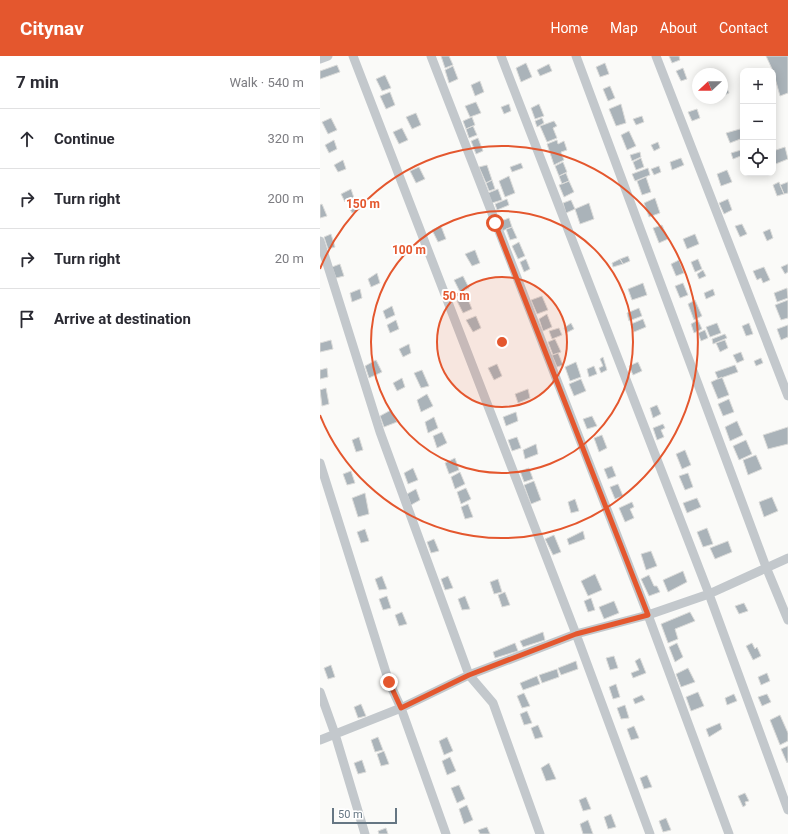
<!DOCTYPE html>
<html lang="en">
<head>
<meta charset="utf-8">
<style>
	body { margin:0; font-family:Roboto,sans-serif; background:#f2f2f3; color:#2b2b33 }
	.controls { position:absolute; right:12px; top:12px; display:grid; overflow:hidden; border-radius:8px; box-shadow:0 2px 10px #0003 }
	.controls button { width:36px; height:36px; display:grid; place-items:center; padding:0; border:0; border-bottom:1px solid #e1e1e2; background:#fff; color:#2b2b33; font:20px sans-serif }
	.compass { position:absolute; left:372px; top:12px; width:36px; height:36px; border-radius:50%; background:#fff; box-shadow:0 2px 10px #0003; rotate:248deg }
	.scale { position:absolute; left:12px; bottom:10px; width:65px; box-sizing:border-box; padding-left:4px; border:2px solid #657683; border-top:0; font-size:11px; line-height:14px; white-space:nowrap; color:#657683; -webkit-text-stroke:3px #fff; paint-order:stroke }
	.stop { position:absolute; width:12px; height:12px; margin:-9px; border:3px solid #e4572e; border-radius:50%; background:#fff }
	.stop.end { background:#e4572e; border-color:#fff; box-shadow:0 1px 4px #0008 }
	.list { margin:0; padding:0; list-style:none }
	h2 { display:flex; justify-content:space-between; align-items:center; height:52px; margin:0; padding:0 16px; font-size:17px }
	h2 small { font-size:13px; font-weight:400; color:#7c7c81 }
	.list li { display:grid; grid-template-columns:26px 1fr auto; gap:12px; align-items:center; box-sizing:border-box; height:60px; padding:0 16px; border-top:1px solid #e1e1e2 }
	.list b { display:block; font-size:15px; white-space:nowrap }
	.list em { font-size:13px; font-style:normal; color:#7c7c81 }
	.icon { flex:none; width:22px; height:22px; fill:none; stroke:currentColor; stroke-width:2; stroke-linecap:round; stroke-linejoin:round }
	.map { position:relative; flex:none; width:468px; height:778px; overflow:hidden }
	header { display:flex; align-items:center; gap:24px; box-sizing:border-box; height:56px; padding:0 20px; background:#e4572e; color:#fff }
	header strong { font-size:19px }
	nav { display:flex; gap:22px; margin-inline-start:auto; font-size:14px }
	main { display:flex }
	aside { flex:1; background:#fff }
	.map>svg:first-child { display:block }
</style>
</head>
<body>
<header>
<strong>Citynav</strong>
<nav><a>Home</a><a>Map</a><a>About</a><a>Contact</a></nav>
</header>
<main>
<aside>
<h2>7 min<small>Walk · 540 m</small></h2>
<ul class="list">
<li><svg class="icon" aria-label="ahead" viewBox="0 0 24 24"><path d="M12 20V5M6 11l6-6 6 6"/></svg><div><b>Continue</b></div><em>320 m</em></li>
<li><svg class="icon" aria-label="right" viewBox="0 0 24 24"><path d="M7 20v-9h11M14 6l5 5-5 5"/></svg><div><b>Turn right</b></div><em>200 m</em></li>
<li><svg class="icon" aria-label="right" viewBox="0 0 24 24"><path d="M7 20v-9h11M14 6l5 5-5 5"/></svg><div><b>Turn right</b></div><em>20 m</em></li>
<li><svg class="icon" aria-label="arrive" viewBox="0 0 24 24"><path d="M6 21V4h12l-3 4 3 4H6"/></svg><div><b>Arrive at destination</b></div></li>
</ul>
</aside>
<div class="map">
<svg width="468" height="778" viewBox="0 0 468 778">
	<rect width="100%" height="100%" fill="#fafaf8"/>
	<path fill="#aab3b9" stroke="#dcdcda" d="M121,0H129L133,9L125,12Z
		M349,0H359L360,4L352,7Z
		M446,0H468V37L460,40L453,15Z
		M206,7L212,21L201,26L196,12Z
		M285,7L289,18L280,21L276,11Z
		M229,8L232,15L220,20L217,14Z
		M17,9L20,16L0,23V15Z
		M133,10L138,23L129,27L125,14Z
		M363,12L367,23L361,25L356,15Z
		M65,19L71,32L62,35L56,23Z
		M160,25L164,36L155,40L151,29Z
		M405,28L409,37L402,40V29Z
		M290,30L295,42L288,45L283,33Z
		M70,36L75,49L66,53L60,40Z
		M156,46L161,57L150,61L145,50Z
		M189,48L191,55L184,58L181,51Z
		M219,48L224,60L215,63L211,52Z
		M301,48L306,67L296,70L289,53Z
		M377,53L380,62L372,65L368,56Z
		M96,57L101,69L92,73L86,61Z
		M322,60L324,66L316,69L313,63Z
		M152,61L155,69L146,73L143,65Z
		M11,62L17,74L8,78L2,66Z
		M222,62L224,67L217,71L215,65Z
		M234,65L237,70L233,72L237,82L227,86L220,70Z
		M153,70L157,79L149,82L146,73Z
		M82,72L88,84L79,88L73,76Z
		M420,73L423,82L410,87L406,77Z
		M309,75L316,90L307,94L301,79Z
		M158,82L163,95L156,98L151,85Z
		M14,84L17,93L9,97L5,89Z
		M237,84L238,88L244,85L247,94L241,96L244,104L234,109L227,88Z
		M338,86L340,92L334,95L331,89Z
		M465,91L468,103L453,109V95Z
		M421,94L423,99L413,103L411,97Z
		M320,96L321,101L312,105L310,99Z
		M321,102L324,111L316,114L313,106Z
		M361,102L364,109L352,114L350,106Z
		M23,104L26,113L18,116L14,109Z
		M243,106L247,116L239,120L235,110Z
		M201,107L203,112L192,116L190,111Z
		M167,109L172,124L166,127L159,111Z
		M339,110L341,116L334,119L331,113Z
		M99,111L105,123L96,127L90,115Z
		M328,112L330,119L315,125L312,118Z
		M407,114L412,126L401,130L397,118Z
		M246,117L249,125L242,128L239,120Z
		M189,120L195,137L185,141L179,125Z
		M326,121L331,136L322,139L317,125Z
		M172,124L175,133L169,135L166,127Z
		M249,125L254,136L244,141L239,129Z
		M459,126L464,138L457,140L453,129Z
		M468,126V137L464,138L460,129Z
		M31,133L34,142L25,146L21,138Z
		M178,133L182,144L172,147L168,137Z
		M335,142L340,157L329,161L324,147Z
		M187,143L189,149L177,154L175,148Z
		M408,143L412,154L404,158L399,147Z
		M38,144L40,153L32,157L28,149Z
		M251,144L255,153L246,157L243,147Z
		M269,147L274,163L260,168L255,153Z
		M2,148L7,160L0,162V149Z
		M189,162L192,171L182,175L179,166Z
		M422,168L427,178L420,181L415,170Z
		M342,169L348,183L339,187L333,172Z
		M121,170L126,183L118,186L112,174Z
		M192,171L197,182L190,184L186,173Z
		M450,173L453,182L447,185L443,176Z
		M11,178L15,191L8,193L4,181Z
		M375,178L379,188L367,193L363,183Z
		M199,186L205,200L198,203L192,190Z
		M155,194L160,207L152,210L145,198Z
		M308,200L310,205L303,208L300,203Z
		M206,203L210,213L204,216L200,206Z
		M300,203L303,208L293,211L292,207Z
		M378,203L382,213L375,216L371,206Z
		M359,204L364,217L356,220L351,208Z
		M20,208L24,220L16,222L12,211Z
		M468,208V216L465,218L461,211Z
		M444,211L450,224L443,227L441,222L437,224L433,215Z
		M383,214L386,220L379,223L377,218Z
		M57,217L60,227L51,231L48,223Z
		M143,220L149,232L140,236L134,224Z
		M323,227L327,239L312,244L308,233Z
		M363,227L368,239L360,242L355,230Z
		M467,232L468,242L457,246L454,237Z
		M40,233L42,242L32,246L30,237Z
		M393,233L395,239L386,243L384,237Z
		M222,240L228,254L217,258L211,244Z
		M147,241L152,253L143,257L137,245Z
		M375,244L382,260L374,264L368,248Z
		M468,244V262L461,264L455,249Z
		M72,250L75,259L66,263L63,255Z
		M319,252L322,260L309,265L307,257Z
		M227,258L232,271L223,275L219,263Z
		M156,260L161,272L153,276L146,264Z
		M323,263L326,271L314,276L311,268Z
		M76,264L79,273L70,277L67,269Z
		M378,264L382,273L374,277L371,268Z
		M251,267L254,273L246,277L244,272Z
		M397,267L401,277L390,281L386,271Z
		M429,267L433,278L426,280L422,270Z
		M468,269V281L461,284L457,273Z
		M239,272L242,279L232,283L229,275Z
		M385,274L388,282L381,285L378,277Z
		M405,278L407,282L393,288L392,283Z
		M235,283L241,296L233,299L228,286Z
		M11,284L13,293L0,296V287Z
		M405,284L408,292L400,296L396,287Z
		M89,288L91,297L83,301L79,293Z
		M421,296L424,304L417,307L413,299Z
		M238,297L243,309L237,311L232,299Z
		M283,301L287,314L281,317L279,312L283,310L280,303Z
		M441,302L443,307L436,310L434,305Z
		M56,304L62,316L49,322L45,310Z
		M256,306L261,321L250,325L245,311Z
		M318,306L322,315L313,319L309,310Z
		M177,308L182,320L174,324L168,312Z
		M415,309L418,316L398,323L395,316Z
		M274,310L277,318L269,321L267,313Z
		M7,312L8,321L0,323V314Z
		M102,314L109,330L101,332L94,317Z
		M402,321L409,339L398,343L391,326Z
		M82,322L85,331L77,335L73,327Z
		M261,323L266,335L254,340L249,328Z
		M6,332L9,348L2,350L0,334Z
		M208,333L210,342L198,347L195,338Z
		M107,338L113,350L101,356L97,344Z
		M409,343L414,356L403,360L398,348Z
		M337,349L341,358L333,362L330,352Z
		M71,354L77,366L64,371L60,360Z
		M196,356L198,365L186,370L183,361Z
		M272,360L277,370L267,373L263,363Z
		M114,361L118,372L108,377L105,366Z
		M417,365L423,379L410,385L405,371Z
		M343,368L345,372L341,374L344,381L337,384L333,372Z
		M468,371V388L448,393L443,379Z
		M122,376L127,387L117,392L113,380Z
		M282,379L287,392L279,396L274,382Z
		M39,381L43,394L36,396L32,384Z
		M197,381L201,392L192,395L188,384Z
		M426,384L432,398L419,404L413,390Z
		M216,388L218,398L205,403L203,394Z
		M365,394L371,409L362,413L356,398Z
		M436,399L442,413L428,419L423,404Z
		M135,402L139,414L129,418L125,407Z
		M292,410L296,420L288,423L284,413Z
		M93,412L98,424L88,428L84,417Z
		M209,412L213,423L204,426L200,415Z
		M31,415L35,427L27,429L23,418Z
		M140,416L145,428L135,433L131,421Z
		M368,417L373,431L365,434L359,420Z
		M214,425L221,444L211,448L204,429Z
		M298,428L303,440L295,443L290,431Z
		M146,432L151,443L141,448L137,436Z
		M96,433L100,444L91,449L87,438Z
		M45,437L49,458L38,461L32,442Z
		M452,441L458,455L444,461L439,446Z
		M377,442L381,451L367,457L363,447Z
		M255,443L259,455L251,457L248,446Z
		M312,446L314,451L310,453L314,462L305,466L299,452Z
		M148,448L153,461L145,463L141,451Z
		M387,472L393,488L383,491L377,476Z
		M45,473L49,485L41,487L37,476Z
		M263,475L265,483L249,489L247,483Z
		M234,479L241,496L233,499L225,483Z
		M114,483L119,495L111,497L107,486Z
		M408,485L412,496L395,503L390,492Z
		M331,495L337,510L326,514L321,498Z
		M363,515L367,526L348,536L343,524Z
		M275,518L282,534L268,540L261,525Z
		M329,519L334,530H337L340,536L329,540L321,523Z
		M62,520L67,533L59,534L55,523Z
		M128,520L133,532L125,534L121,523Z
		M178,523L182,536L174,538L170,526Z
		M185,536L190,549L182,551L178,539Z
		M67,540L71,552L63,554L59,543Z
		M145,540L150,553L142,554L138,543Z
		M271,542L275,554L268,556L264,545Z
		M294,545L299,557L284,563L279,551Z
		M424,547L428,555L419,558L415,550Z
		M82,556L87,568L79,570L75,559Z
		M370,556L375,565L355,573L358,583L348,587L341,568Z
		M223,576L225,584L203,591L200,585Z
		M195,587L198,595L175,602L173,596Z
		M357,587L363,601L355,606L349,591Z
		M432,587L435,593L437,591L441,600L433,604L426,590Z
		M294,600L298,612L290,614L286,602Z
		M320,602L326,617L313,622L311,617L319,614L315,605Z
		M256,605L258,613L241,619L238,612Z
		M11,609L15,621L8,623L4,612Z
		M368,612L375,626L361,631L356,618Z
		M237,613L239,621L222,627L219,619Z
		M447,617L450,625L441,629L438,621Z
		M217,620L220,628L203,634L200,627Z
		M296,628L300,641L293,643L289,631Z
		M378,636L384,650L371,655L366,641Z
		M204,637L210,650L202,652L197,640Z
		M414,638L417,645L407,649L405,642Z
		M447,638L451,646L442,650L438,641Z
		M322,639L325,644L315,648L313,643Z
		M41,648L46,660L38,662L34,651Z
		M305,649L309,662L301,663L297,652Z
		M207,655L212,667L204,669L200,658Z
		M460,659L468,677V685L460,689L450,664Z
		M400,667L402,673L389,681L386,673Z
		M218,669L223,681L215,683L211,672Z
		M314,670L319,682L311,684L307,673Z
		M58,681L63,694L55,696L51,684Z
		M127,681L133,695L124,699L119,685Z
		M468,690V706L467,707L461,693Z
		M64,695L69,708L61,710L57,698Z
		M130,701L136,715L127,719L122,705Z
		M42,704L46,716L38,718L34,707Z
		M229,707L236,723L226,725L221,712Z
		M327,719L332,731L324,733L320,722Z
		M139,729L145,743L137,747L131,732Z
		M425,737L429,745L425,746L426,749L423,751L418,740Z
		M266,741L271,753L263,755L259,744Z
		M147,749L153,764L144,768L139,753Z
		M291,758L296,771L288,773L284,761Z
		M346,762L351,774L343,776L339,765Z
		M268,764L273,778H263L260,768Z
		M167,771L170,778H160L158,774Z
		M66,772L68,778H59L58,775Z"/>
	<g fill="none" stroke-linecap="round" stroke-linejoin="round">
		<path stroke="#c3c8cc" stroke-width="9" d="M33,0L256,578L330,778
			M111,0L328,559L409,778
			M181,0L389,538L468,754
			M256,0L446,511L468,564
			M336,0L468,340
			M0,3L8,0
			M0,185L60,376L149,619L173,647L220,778
			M0,407L69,626L81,652L126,778
			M0,636L15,678L45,778
			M0,684L81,652L149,619L256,578L328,559L389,538L468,502"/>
	</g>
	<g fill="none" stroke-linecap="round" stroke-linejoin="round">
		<path stroke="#e4572e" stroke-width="5" d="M69,626L81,652L149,619L256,578L328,559L175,167"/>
	</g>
	<circle cx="182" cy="286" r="65" fill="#e4572e" fill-opacity=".12"/>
	<g fill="none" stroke="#e4572e" stroke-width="2">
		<circle cx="182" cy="286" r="65"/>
		<circle cx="182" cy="286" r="131"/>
		<path d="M0 213A196 196 0 1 1 0 359"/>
	</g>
	<circle cx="182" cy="286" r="6" fill="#e4572e" stroke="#fff" stroke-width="2"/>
	<g font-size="12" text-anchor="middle" font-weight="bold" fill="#e4572e" stroke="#fff" stroke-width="4" stroke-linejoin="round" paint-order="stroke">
		<text x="43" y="152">150 m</text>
		<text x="89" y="198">100 m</text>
		<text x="136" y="244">50 m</text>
	</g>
</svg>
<div class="controls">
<button>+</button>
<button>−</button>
<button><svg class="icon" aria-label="locate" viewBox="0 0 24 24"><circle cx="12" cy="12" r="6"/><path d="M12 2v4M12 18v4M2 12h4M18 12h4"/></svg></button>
</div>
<svg class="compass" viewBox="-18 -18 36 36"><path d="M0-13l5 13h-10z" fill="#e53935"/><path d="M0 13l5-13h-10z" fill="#7c7c81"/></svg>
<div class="scale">50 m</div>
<div class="stop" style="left:175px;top:167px"></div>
<div class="stop end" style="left:69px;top:626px"></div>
</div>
</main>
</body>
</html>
